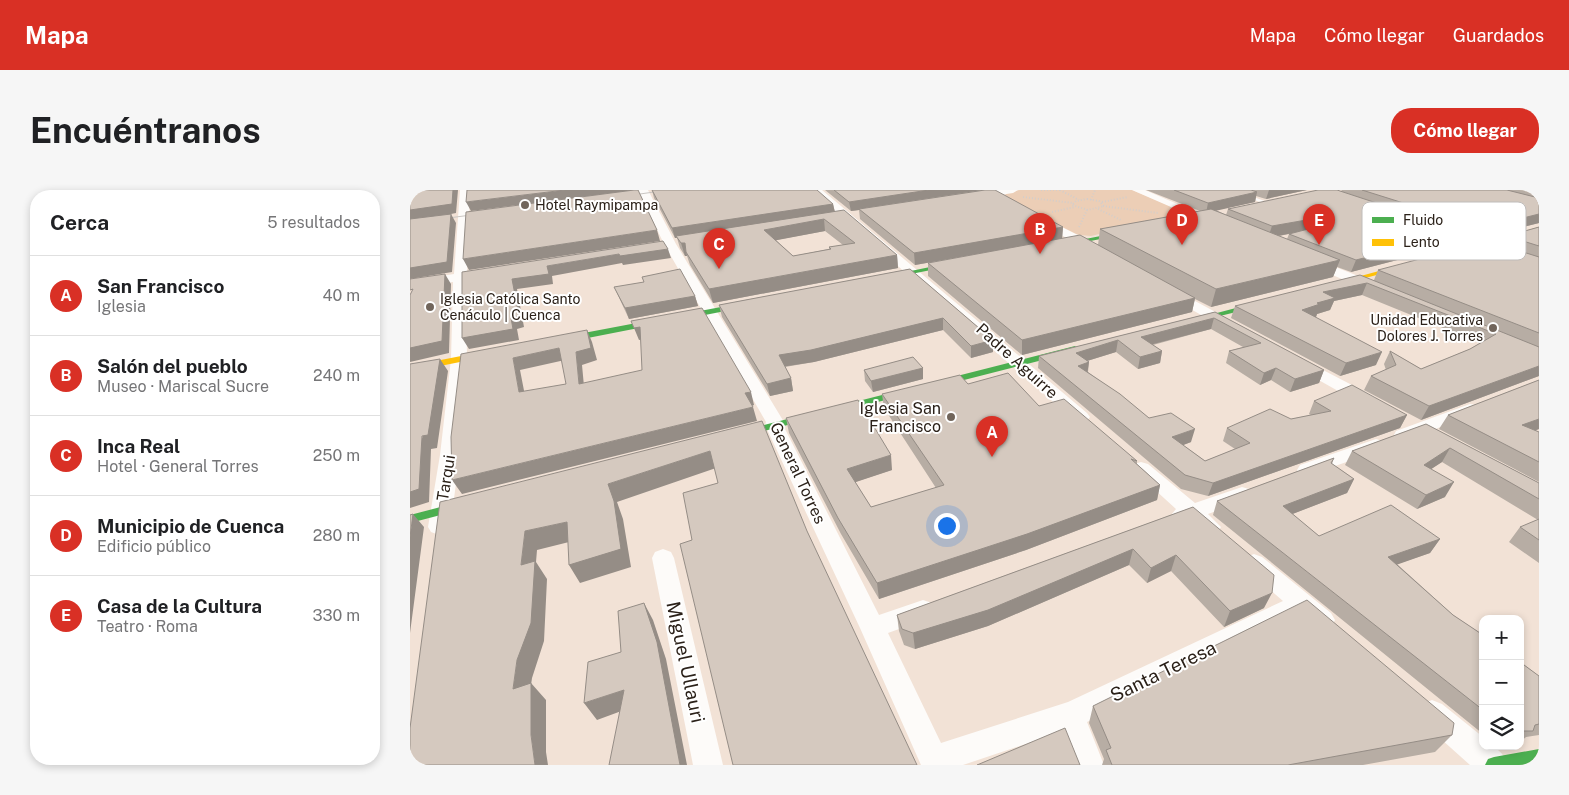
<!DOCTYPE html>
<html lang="es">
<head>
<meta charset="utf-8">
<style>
	body { margin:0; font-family:"Public Sans",sans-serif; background:#f6f6f6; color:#202124 }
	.controls { position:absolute; right:15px; bottom:15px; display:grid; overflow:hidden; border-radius:10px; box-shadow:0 2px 8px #0003 }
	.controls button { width:45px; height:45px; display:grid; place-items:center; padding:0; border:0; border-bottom:1px solid #e0e0e0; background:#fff; color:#202124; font:25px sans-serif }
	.you { position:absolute; left:536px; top:335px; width:18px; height:18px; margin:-12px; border:4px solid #fff; border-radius:50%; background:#1a73e8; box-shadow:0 0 0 8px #1a73e833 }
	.badge { display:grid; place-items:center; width:32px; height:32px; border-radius:50%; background:#d93025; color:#fff; font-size:16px; font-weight:700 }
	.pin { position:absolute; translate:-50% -41px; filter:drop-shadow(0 1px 2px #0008) }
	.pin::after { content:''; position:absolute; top:26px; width:18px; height:15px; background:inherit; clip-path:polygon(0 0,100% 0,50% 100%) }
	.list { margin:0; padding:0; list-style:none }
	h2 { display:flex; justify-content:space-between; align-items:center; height:65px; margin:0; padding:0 20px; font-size:21px }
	h2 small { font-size:16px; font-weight:400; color:#757577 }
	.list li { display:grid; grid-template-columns:32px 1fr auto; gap:15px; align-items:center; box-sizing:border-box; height:80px; padding:0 20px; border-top:1px solid #e0e0e0 }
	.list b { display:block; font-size:19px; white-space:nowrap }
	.list p { margin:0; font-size:16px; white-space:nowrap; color:#757577 }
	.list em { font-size:16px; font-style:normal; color:#757577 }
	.icon { flex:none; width:28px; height:28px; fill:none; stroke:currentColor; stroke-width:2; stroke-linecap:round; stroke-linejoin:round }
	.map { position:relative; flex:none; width:1129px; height:575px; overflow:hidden; border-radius:20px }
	header { display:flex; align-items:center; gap:30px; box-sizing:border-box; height:70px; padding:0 25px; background:#d93025; color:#fff }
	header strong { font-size:24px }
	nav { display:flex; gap:28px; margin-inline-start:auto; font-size:18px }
	.intro { display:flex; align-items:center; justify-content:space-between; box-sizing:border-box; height:120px; padding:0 30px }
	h1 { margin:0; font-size:35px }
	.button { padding:12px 22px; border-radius:20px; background:#d93025; color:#fff; font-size:18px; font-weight:700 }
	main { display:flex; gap:30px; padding:0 30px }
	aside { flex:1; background:#fff; border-radius:20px; box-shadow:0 2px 8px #0003 }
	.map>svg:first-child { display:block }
</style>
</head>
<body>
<header>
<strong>Mapa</strong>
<nav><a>Mapa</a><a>Cómo llegar</a><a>Guardados</a></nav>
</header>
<div class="intro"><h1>Encuéntranos</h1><a class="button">Cómo llegar</a></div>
<main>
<aside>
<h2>Cerca<small>5 resultados</small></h2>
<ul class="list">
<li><span class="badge">A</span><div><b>San Francisco</b><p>Iglesia</p></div><em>40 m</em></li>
<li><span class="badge">B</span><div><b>Salón del pueblo</b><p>Museo · Mariscal Sucre</p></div><em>240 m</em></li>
<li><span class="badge">C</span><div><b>Inca Real</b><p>Hotel · General Torres</p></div><em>250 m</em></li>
<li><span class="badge">D</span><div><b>Municipio de Cuenca</b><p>Edificio público</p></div><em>280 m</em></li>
<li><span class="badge">E</span><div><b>Casa de la Cultura</b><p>Teatro · Roma</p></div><em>330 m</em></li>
</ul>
</aside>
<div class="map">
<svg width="1129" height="575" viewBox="0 0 1129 575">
	<rect width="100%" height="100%" fill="#f2e2d6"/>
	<path fill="#ecceb6" d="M610,0H722L777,23L681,46L660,44L593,7L598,2Z"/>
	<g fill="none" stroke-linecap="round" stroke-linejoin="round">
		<path stroke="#d3cecb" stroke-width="2" stroke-dasharray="1 2" stroke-linecap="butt" d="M631,0H651
			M650,0L669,10
			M613,7L663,13
			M677,9L689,11L694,16L678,20L662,15L666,11Z
			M681,10L685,0
			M692,12L718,7
			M693,16L748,23
			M688,19L711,30
			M642,22L665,17
			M669,37L677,20"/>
		<path fill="#fdfbf9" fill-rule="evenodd" d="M818,0H825L863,14L858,15Z"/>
		<path fill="#fdfbf9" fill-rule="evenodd" d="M50,0H60L57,82L79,78L85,82L83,85L56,90L57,169L50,265L40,337L37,342L29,345L21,342L18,337L30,265L41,169L43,92L0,99V91L44,84Z
			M228,0H238L266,54L374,232L373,235L469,425L513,410L522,413L525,420L522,427L478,443L531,553L658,512L873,411L836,379L832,373L836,367L844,364L852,367L921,423L925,430L921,437C905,443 901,435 890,426L677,532L694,575H664L651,542L553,575H511L450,438L355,235L356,232L254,54Z
			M401,0H412L677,223L680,227L677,231L671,232L665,231Z
			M583,0H608L603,3L563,9L558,6L563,3Z
			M722,0H735L809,32L808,34H800Z
			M630,26L690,56L692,59L690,62H682L626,31L625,29Z
			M1026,37L1129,71V79L1022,42L1020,40L1022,38Z
			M900,67L966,93L968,96L966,99H956L896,74L894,71L896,68Z
			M761,98L824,132L826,135L824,138H814L756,105L754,102Z
			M888,167L965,207L968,211L965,215L959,216L953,215L882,175L880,172L882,169Z
			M1060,214L1066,215L1069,219L1066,223L1000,249L993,251L986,249L984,245L986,241Z
			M966,249L973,251L975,255L973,259L897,286L890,285L887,280L890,275Z
			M731,272L738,274L785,313L832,297L839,299L842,304L839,309L798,324L811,337L808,342C794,346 788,339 779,331L772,332L764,330L761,325L766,319L721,278L724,274Z
			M253,359L261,362L264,368L313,575H283L242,368L245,362Z
			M1022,510L1032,514L1073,547V556C1087,556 1093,562 1098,575H1060L1012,532L1008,523L1012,514Z"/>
		<path fill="#4caf50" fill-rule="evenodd" d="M726,39L728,40V42L643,58L640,56Z
			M554,70L557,72L556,73L466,91L462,89Z
			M860,109L864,111L863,113L773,135L769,133Z
			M348,110H351V114L142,155L138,152L142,149Z
			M665,156L669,159L668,161L319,250L314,247L315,245Z
			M65,308L69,309L71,312L69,315L0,333V325Z
			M1129,559V575H1075L1078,569L1084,567Z"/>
		<path fill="#ffc107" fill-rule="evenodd" d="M1129,37V41L1046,63L1043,61Z
			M1002,72L1005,74L1004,75L918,98L914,96Z
			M87,159L90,160V164L0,182V176Z"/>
		<path stroke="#cac6c2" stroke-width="1" d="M216,6L258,0
			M0,33L69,24"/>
	</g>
	<path fill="#b7ada4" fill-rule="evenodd" d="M242,0L423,14L425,22L487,65L488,78L303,113L280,75L277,66H275L270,58L267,48H265L244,8ZM415,41L433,55L419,57V59L383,66L366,50Z
		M415,0H572L571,1L653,37L652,49L505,75L450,29L449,20L441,21Z
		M736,0H897L856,9L846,6L845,12L806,20L816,25L818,19L931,1L932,0H1129V33L1067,49L1054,44L1049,54L941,82L927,77L923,87L801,117L785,109L782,122L612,165L518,86V73L688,55L690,39L790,21ZM879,44L877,49L869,46Z
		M1129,37V186L1011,230L954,200L961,186L976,180L974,174L980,161L1011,179L1060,159L1070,153L952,105L924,111L920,120L907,124L906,127H905L966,175L930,186L821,128L825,116L964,90L968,80L1092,55L1097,46Z
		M500,79L583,150V162L561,168L533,140L404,172L375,177L381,188L383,201L360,206L312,127L309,115Z
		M204,97L285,106L288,116L219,129Z
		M805,122L914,180L909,193L880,202L861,190L850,195L816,173L819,161L833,157L801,139L743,155L752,161L750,173L728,179L706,162L677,171L679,172L678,182L739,228L781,252L773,255L795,271L825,259L813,251L817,238L881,229L901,225L899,224L904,211L997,225L990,238L798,306L771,299L628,178L629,166Z
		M513,178V189L463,202L455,191L454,180Z
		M1129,190V239L1125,240L1129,242V292L1029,239L1038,225Z
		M558,194L629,216L727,271V274L750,295L747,310L616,360L469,409L431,344L379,243L376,228L482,280L445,292L461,317L526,298L474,218L472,204Z
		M1016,234L1129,293V373L1099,352L1110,337L1128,330L1032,272L1021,279L1035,307L1007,319L935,275L942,261Z
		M924,268L922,274L944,289L937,303L882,324L909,346L1030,349L1020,363L987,374L1043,425L1073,445V544L803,325L807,311Z
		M783,317L854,418L814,437L761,381L737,393L719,375L578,436L505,459L494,455L489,441L487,425Z
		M1110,472L1129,486V546V545L1116,547L1110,552Z
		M683,516L1042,545L1025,562L953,575H692L694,569L679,533Z"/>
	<path fill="#958d86" d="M43,0H48L46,23L41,24L46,33L42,82L0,89V20Z
		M155,0H227L61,21L56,12Z
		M519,0H572L449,19V20L441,21L439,12Z
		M859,0H897L856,9Z
		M847,2L845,12L796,23L798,13Z
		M423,14L425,23L266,46L267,48H265L262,38Z
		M1129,24V33L1067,49L1073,38Z
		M414,29L415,41L357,52L354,40Z
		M902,29L898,40L858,48L862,36Z
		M653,37L652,49L505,75L504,63Z
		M247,40L250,51L59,80L53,69Z
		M1055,42L1049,54L941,82L946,70Z
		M271,53H275L277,66H275Z
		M258,59L261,68L213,75L212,73L142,86L143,94L107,99L114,137L107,139L109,150L59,159L52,148L101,128L102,89L137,76L209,64Z
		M487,65L488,78L303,113L299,99Z
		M930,70L923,87L801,117L806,99Z
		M35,84L41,94L39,163L0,172V158Z
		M957,93L952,105L924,111L920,120L907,124L906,127L887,133L892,120L913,102Z
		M285,106L288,116L219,129L215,118Z
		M785,108L782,122L612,165V150Z
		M533,128V140L404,172L371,177L369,165Z
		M804,128L801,139L728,158L731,147Z
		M230,137L235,149L229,150L224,138Z
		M177,140L182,152L187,170L172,175L175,207L169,194L166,162Z
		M583,150V162L561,168V156Z
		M708,150L706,162L664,175L666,163Z
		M149,158L155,170L110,180L117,216L109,202L103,168Z
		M752,161L750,173L728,179L730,167Z
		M972,162L966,175L930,186L936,173Z
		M30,169L38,181L27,258L21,259L19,312L0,318V302Z
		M679,172L677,185L668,176Z
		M1129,176V186L1011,230L1019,216Z
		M513,178V189L463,202L461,191Z
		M866,178L861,190L850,195L854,183Z
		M914,180L909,193L880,202L885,189Z
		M381,188L383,201L360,206L357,194Z
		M341,202L344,215L339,217L335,203Z
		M343,217L347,231L52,304L42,290Z
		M997,225L990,238L798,306L803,293Z
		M1129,229V239L1103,249L1112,235Z
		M785,239L781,252L758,261L762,247Z
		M1040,258L1032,272L1006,289L1014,275Z
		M300,261L306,278L207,312L213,329L221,377L170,393L159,375L198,294Z
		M481,265L482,280L440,294L437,279Z
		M944,289L937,303L867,330L873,316Z
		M1044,292L1035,307L1007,319L1016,305Z
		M750,295L747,310L616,360L469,409L467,393Z
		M3,324L14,337L0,443V347Z
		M157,332L167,350L127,360L126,372L137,389L134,451L122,488L118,516L103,499L107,470L111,375L115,341Z
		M1030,349L1020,363L969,381L978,367Z
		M723,359L719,375L578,436L505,459L503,443Z
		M766,365L761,381L737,393L741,378Z
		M862,403L854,418L814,437L820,421Z
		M234,413L243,430L256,469L277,575H270Z
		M121,493L136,510V562L138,575H125L121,545Z
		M214,500L225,516L187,530L174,513Z"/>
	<path fill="#d5c9bf" stroke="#958d86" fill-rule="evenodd" d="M0,0H43L42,14L0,20Z
		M57,0H155L56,12Z
		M224,0H228L247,40L53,69L56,22Z
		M242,0H407L423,14L262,38Z
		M424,0H519L439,12Z
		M575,0H585L653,37L504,63L449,19Z
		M764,0H841L847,2L798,13Z
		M908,0H927L1055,42L946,70L879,44L906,37L910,33L907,30L902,29L862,36L818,19Z
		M952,0H1097L1129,8V24L1073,38Z
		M801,19L930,70L806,99L690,39Z
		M434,20L487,65L299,99L276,62L275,53H271L266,46ZM414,29L445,53L419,57L421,59L383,66L354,40Z
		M41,24L37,72L0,78V29Z
		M1129,37V56L1097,46Z
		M670,45L785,108L612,150L518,73Z
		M253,51L258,59L210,66L209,64L137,76L139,84L102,89L109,126L101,128L103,139L52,148V82Z
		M1078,51L1129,67V143L968,80Z
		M270,79L285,106L215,118L204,97L234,92L232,87Z
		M500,79L583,150L561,156L533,128L401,160L369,165L381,188L357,194L309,115Z
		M35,84L32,151L0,158V105L3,99L0,100V89Z
		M950,85L1129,157V176L1019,216L961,186L986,175L980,161L1011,179L1060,159L1086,144L957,93L913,102L925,108L907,113L910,114L892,120L972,162L936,173L825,116Z
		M292,118L341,202L335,203L343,217L42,290L41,247L51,164L177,140L181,158L166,162L169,194L232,180L230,137L224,138L221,131ZM149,158L156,194L109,202L103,168Z
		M805,122L914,180L885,189L866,178L854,183L819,161L851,153L804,128L731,147L752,161L730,167L708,150L666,163L679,172L668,176L710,204L739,228L761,223L785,239L762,247L795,271L840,253L817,238L860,219L881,229L921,221L904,211L942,195L997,225L803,293L775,285L629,166Z
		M503,167L513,178L461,191L454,180Z
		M30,169L18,245L12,246L9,299L0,302V174Z
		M598,183L629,216L654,209L727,271L721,269L750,295L617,344L467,393L428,328L376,228L448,210L481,265L437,279L461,317L534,295L472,204L550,185L558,194Z
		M1129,190V229L1112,235L1129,242V272L1038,225Z
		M352,231L397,341L507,575H323L270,354L282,350L273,303L308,293L300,261L198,294L204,311L211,359L159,375L157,332L115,341L111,375L125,371L121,433L107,470L103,499L121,493V545L125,575H0V538L30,312Z
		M1016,234L1129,293V309L1040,258L1014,275L1044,292L1016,305L942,261Z
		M924,268L921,273L944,289L873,316L909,346L981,315L1030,349L978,367L1043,425L1073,445V520L807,311Z
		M783,317L864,385L862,403L820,421L766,365L741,378L723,359L578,420L503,443L492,439L487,425Z
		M3,324L0,347V325Z
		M1129,329V350L1110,337Z
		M897,410L1044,533L1042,545L878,575H702L696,560L701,558L683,516Z
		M234,413L247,452L270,575H199L214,500L174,513L178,472L211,462L208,421Z
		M1110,472L1129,486V534L1125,535L1123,541H1110Z
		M655,538L670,575H567Z"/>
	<g fill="#71655b" stroke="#fff" stroke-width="2">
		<circle cx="115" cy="15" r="5"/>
		<circle cx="20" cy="117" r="5"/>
		<circle cx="1083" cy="138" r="5"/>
		<circle cx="541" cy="227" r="5"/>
	</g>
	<g text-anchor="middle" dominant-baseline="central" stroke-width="4" stroke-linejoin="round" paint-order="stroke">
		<g font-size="14" fill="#2b2119" stroke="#fff" text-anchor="start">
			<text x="125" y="15">Hotel Raymipampa</text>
			<text x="30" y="109">Iglesia Católica Santo<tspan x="30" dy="16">Cenáculo | Cuenca</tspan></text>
			<text x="1073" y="130" text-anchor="end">Unidad Educativa<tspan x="1073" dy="16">Dolores J. Torres</tspan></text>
		</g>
		<g font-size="16" fill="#2b2119" stroke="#fff">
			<text transform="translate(607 171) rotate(42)">Padre Aguirre</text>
			<text transform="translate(388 283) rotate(65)">General Torres</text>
			<text transform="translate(36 288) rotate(-81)">Tarqui</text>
		</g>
		<g font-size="16" fill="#2b2119" stroke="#fff" text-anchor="end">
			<text x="531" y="218">Iglesia San<tspan x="531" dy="18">Francisco</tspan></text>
		</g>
		<g font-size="19" fill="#2b2119" stroke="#fff">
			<text transform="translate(276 472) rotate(78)">Miguel Ullauri</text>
			<text transform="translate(753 481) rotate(-26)">Santa Teresa</text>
		</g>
	</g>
	<rect x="952" y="12" width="164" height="58" rx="8" fill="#fff" stroke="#bfbcba" stroke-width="1"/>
	<rect x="962" y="27" width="22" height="6" fill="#4caf50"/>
	<rect x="962" y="49" width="22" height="7" fill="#ffc107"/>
	<g font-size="14" fill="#2b2119">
		<text x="993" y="35">Fluido</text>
		<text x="993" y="57">Lento</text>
	</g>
</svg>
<div class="controls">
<button>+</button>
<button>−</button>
<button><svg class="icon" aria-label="layers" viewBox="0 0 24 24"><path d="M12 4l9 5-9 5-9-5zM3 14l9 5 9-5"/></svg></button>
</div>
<div class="you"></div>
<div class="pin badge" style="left:582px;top:267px">A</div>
<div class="pin badge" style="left:630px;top:64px">B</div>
<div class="pin badge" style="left:309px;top:79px">C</div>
<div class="pin badge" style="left:772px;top:55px">D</div>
<div class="pin badge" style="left:909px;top:55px">E</div>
</div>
</main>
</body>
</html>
